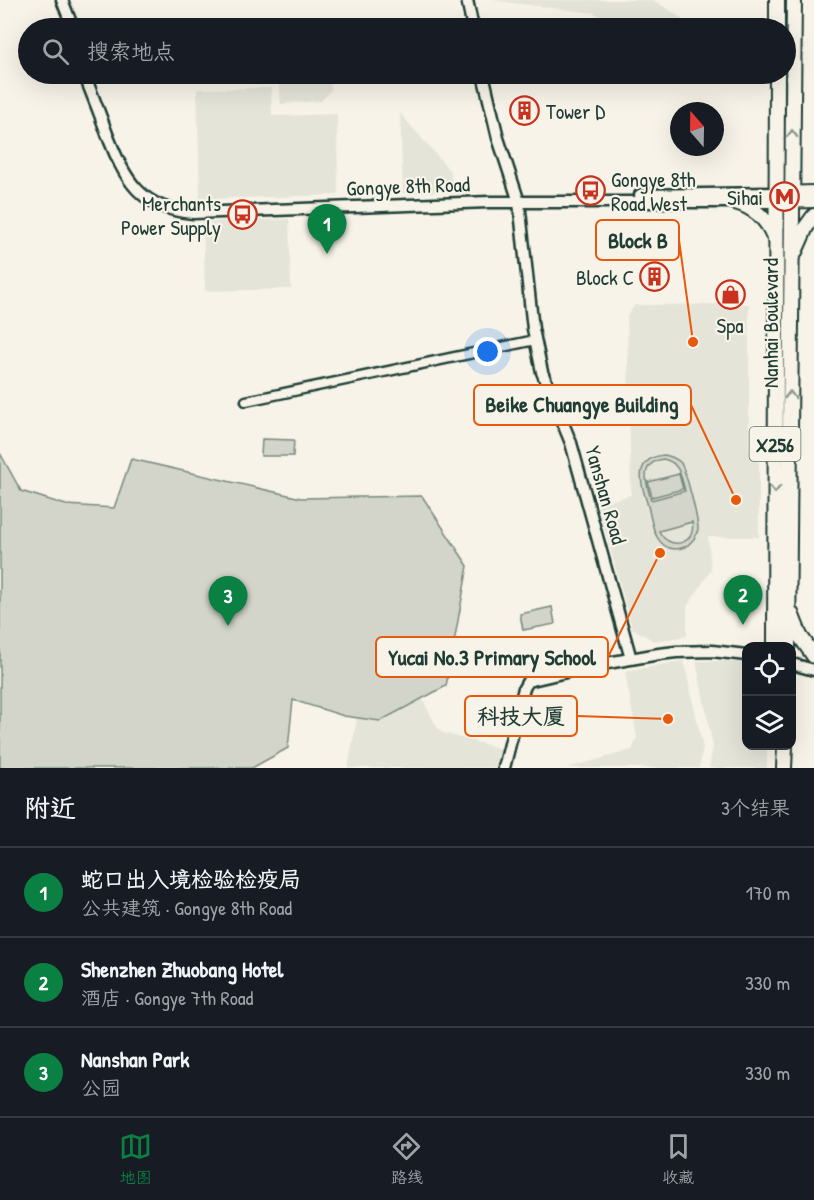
<!DOCTYPE html>
<html lang="zh">
<head>
<meta charset="utf-8">
<style>
	body { margin:0; font-family:"Patrick Hand","LXGW WenKai TC",sans-serif; background:#242831; color:#f1f3f6 }
	.controls { position:absolute; right:18px; bottom:18px; display:grid; overflow:hidden; border-radius:12px; box-shadow:0 6px 24px #0002 }
	.controls button { width:54px; height:54px; display:grid; place-items:center; padding:0; border:0; border-bottom:2px solid #363941; background:#171b24; color:#f1f3f6; font:30px sans-serif }
	.compass { position:absolute; left:670px; top:102px; width:54px; height:54px; border-radius:50%; background:#171b24; box-shadow:0 6px 24px #0002; rotate:340deg }
	.you { position:absolute; left:488px; top:352px; width:21px; height:21px; margin:-15px; border:4px solid #fff; border-radius:50%; background:#1a73e8; box-shadow:0 0 0 9px #1a73e833 }
	.badge { display:grid; place-items:center; width:39px; height:39px; border-radius:50%; background:#0b8043; color:#fff; font-size:20px; font-weight:700 }
	.pin { position:absolute; translate:-50% -50px; filter:drop-shadow(0 2px 3px #0008) }
	.pin::after { content:''; position:absolute; top:32px; width:21px; height:18px; background:inherit; clip-path:polygon(0 0,100% 0,50% 100%) }
	.list { margin:0; padding:0; list-style:none }
	h2 { display:flex; justify-content:space-between; align-items:center; height:78px; margin:0; padding:0 24px; font-size:26px }
	h2 small { font-size:20px; font-weight:400; color:#9ea1a6 }
	.list li { display:grid; grid-template-columns:39px 1fr auto; gap:18px; align-items:center; box-sizing:border-box; height:90px; padding:0 24px; border-top:2px solid #363941 }
	.list b { display:block; font-size:22px; white-space:nowrap }
	.list p { margin:0; font-size:20px; white-space:nowrap; color:#9ea1a6 }
	.list em { font-size:20px; font-style:normal; color:#9ea1a6 }
	.icon { flex:none; width:33px; height:33px; fill:none; stroke:currentColor; stroke-width:2; stroke-linecap:round; stroke-linejoin:round }
	.map { position:relative; flex:none; width:814px; height:768px; overflow:hidden }
	.search { position:absolute; background:#171b24; box-shadow:0 6px 24px #0002; left:18px; right:18px; top:18px; height:66px; display:flex; align-items:center; gap:15px; box-sizing:border-box; padding:0 21px; border-radius:33px; color:#9ea1a6; font-size:22px }
	.sheet { height:348px; background:#171b24 }
	nav { display:flex; justify-content:space-around; align-items:center; box-sizing:border-box; height:84px; border-top:2px solid #363941; background:#171b24; font-size:16px; color:#9ea1a6 }
	nav a { display:grid; justify-items:center; gap:3px }
	nav .on { color:#0b8043 }
	.map>svg:first-child { display:block }
</style>
</head>
<body>
<div class="map">
<svg width="814" height="768" viewBox="0 0 814 768">
	<rect width="100%" height="100%" fill="#f7f3e8"/>
	<filter id="ink" filterUnits="userSpaceOnUse"><feTurbulence type="fractalNoise" baseFrequency=".0167" numOctaves="2"/><feDisplacementMap in="SourceGraphic" scale="12" xChannelSelector="R" yChannelSelector="G"/><feConvolveMatrix kernelMatrix="1 2 1 2 8 2 1 2 1" color-interpolation-filters="sRGB"/></filter>
	<g filter="url(#ink)">
		<path fill="#e5e4d9" d="M490,0H653L676,14L686,24V28H613L610,23L594,13Z
			M269,74H330L331,90L321,101L281,104L279,77L269,78Z
			M635,74H684V82H643Z
			M271,88L272,116L337,114L338,195L200,199L197,89Z
			M400,113L451,172L452,191L403,193Z
			M289,219L291,289L205,291L203,222Z
			M749,304V450L759,463V537H708L711,570L687,607V636L654,641L632,628L598,504L631,495L627,316L635,305Z
			M684,661L703,748L699,768H567L632,750L637,737L625,672L675,662Z
			M696,661H722L746,663V746H767V768H709L713,746Z
			M422,698L437,727L443,733L502,749L497,768H348L357,718L380,721Z"/>
		<path fill="#d3d5ca" stroke="#79897f" stroke-width="1.5" fill-rule="evenodd" d="M262,439L294,440L293,456H261Z
			M0,453L21,491L66,505L114,508L131,459L301,498L422,496L468,566L446,686L380,721L344,716L293,700L288,748L252,768H0Z
			M664,455C670,456 675,458 680,462C686,469 698,520 698,529C697,534 695,538 692,541C688,546 682,549 675,549C654,548 652,522 648,506C645,495 639,481 642,470C645,460 654,456 664,455ZM663,459C680,462 681,477 685,491L651,500C646,483 639,463 663,459ZM692,522C697,544 669,552 659,531Z
			M679,474L683,489L652,497L648,482Z
			M552,607L555,624L523,630L520,614Z"/>
		<g fill="none" stroke-linecap="round" stroke-linejoin="round">
			<defs>
				<path id="minor" d="M246,401L535,340"/>
				<path id="tertiary" d="M62,0L73,28
					M467,0L473,28
					M84,74C92,94 100,114 107,134C125,180 140,209 193,213L489,202H776
					M483,74L498,138L519,202L533,329L542,372L571,443L631,659
					M640,195L776,193
					M792,664L814,670
					M504,768L524,688L528,681L532,680L596,665L659,654L676,652L712,651L746,655"/>
				<path id="secondary" d="M776,193L814,192
					M776,202L814,201"/>
				<path id="primary" d="M777,28V0
					M735,202C754,207 767,219 774,237
					M794,254L806,227L814,216
					M791,613L800,636L814,656
					M775,646L777,74
					M788,646L794,0
					M784,768L785,746"/>
			</defs>
			<use href="#minor" stroke="#1f3d34" stroke-width="13"/>
			<use href="#tertiary" stroke="#1f3d34" stroke-width="15"/>
			<use href="#secondary" stroke="#1f3d34" stroke-width="16"/>
			<use href="#primary" stroke="#1f3d34" stroke-width="18"/>
			<use href="#minor" stroke="#f7f3e8" stroke-width="8"/>
			<use href="#tertiary" stroke="#f7f3e8" stroke-width="10"/>
			<use href="#secondary" stroke="#f7f3e8" stroke-width="12"/>
			<use href="#primary" stroke="#f7f3e8" stroke-width="14"/>
		</g>
		<defs><path id="oneway-chevron" d="M-2-3.5L2.5 0L-2 3.5" fill="none" stroke-width="1.6" stroke-linecap="round" stroke-linejoin="round" transform="scale(1.5)"/></defs>
		<g stroke="#8b988e">
			<use href="#oneway-chevron" transform="translate(792 134) rotate(-89)"/>
			<use href="#oneway-chevron" transform="translate(790 395) rotate(-90)"/>
			<use href="#oneway-chevron" transform="translate(775 489) rotate(90)"/>
		</g>
	</g>
	<defs>
		<symbol id="building-ring" viewBox="-11 -11 22 22"><circle r="9.5" fill="#f7f3e8" stroke="#c8321e" stroke-width="1.5"/><path d="M-4-6H4V6H1V3H-1V6H-4ZM-2.5-4.3h1.7v1.8h-1.7ZM.8-4.3h1.7v1.8H.8ZM-2.5-1h1.7V.8h-1.7ZM.8-1h1.7V.8H.8Z" fill="#c8321e"/></symbol>
		<symbol id="bus-ring" viewBox="-11 -11 22 22"><circle r="9.5" fill="#f7f3e8" stroke="#c8321e" stroke-width="1.5"/><path d="M-5-6H5V4H4V6H2V4H-2V6H-4V4H-5ZM-3.5-4V0h7V-4ZM-3.5 1.2v1.5H-2V1.2ZM2 1.2v1.5H3.5V1.2Z" fill="#c8321e"/></symbol>
		<symbol id="metro-ring" viewBox="-11 -11 22 22"><circle r="9.5" fill="#f7f3e8" stroke="#c8321e" stroke-width="1.5"/><path d="M-5.5 5V-5H-3L0 0L3-5H5.5V5H3V-.5L0 4L-3-.5V5Z" fill="#c8321e"/></symbol>
		<symbol id="shop-ring" viewBox="-11 -11 22 22"><circle r="9.5" fill="#f7f3e8" stroke="#c8321e" stroke-width="1.5"/><path d="M-5-2.5h2.3a2.7 3.5 0 0 1 5.4 0H5L5.5 6h-11ZM-1.5-2.5h3a1.5 2.3 0 0 0-3 0Z" fill="#c8321e"/></symbol>
	</defs>
	<g fill-rule="evenodd">
		<use href="#building-ring" x="508" y="94" width="33" height="33"/>
		<use href="#bus-ring" x="574" y="174" width="33" height="33"/>
		<use href="#metro-ring" x="768" y="180" width="33" height="33"/>
		<use href="#bus-ring" x="226" y="198" width="33" height="33"/>
		<use href="#building-ring" x="638" y="260" width="33" height="33"/>
		<use href="#shop-ring" x="714" y="278" width="33" height="33"/>
	</g>
	<g text-anchor="middle" dominant-baseline="central" stroke-width="4.5" stroke-linejoin="round" paint-order="stroke">
		<rect fill="#f7f3e8" stroke="#60746a" stroke-width="1.5" x="749.5" y="427" width="51" height="34" rx="4.5"/>
		<g font-size="20" font-weight="bold" fill="#1f3d34">
			<text x="775" y="444">X256</text>
		</g>
		<g font-size="21" fill="#1f3d34" stroke="#f7f3e8" text-anchor="end">
			<text x="546" y="111" text-anchor="start">Tower D</text>
			<text x="611" y="179" text-anchor="start">Gongye 8th<tspan x="611" dy="24">Road West</tspan></text>
			<text x="763" y="197">Sihai</text>
			<text x="221" y="203">Merchants<tspan x="221" dy="24">Power Supply</tspan></text>
			<text x="634" y="277">Block C</text>
			<text x="730" y="325" text-anchor="middle">Spa</text>
		</g>
		<g font-size="21" fill="#1f3d34" stroke="#f7f3e8">
			<text transform="translate(408 186) rotate(-2)">Gongye 8th Road</text>
			<text transform="translate(770 323) rotate(-90)">Nanhai Boulevard</text>
			<text transform="translate(606 495) rotate(74)">Yanshan Road</text>
		</g>
	</g>
	<path fill="none" stroke="#e8590c" stroke-width="2" d="M693 342L679 240M736 500L691 405M660 553L608 657M668 719L577 716"/>
	<g fill="#e8590c" stroke="#f7f3e8" stroke-width="2">
		<circle cx="693" cy="342" r="6"/>
		<circle cx="736" cy="500" r="6"/>
		<circle cx="660" cy="553" r="6"/>
		<circle cx="668" cy="719" r="6"/>
	</g>
	<g fill="#f7f3e8" stroke="#e8590c" stroke-width="2">
		<rect x="596" y="220" width="83" height="40" rx="6"/>
		<rect x="474" y="385" width="217" height="40" rx="6"/>
		<rect x="376" y="637" width="232" height="40" rx="6"/>
		<rect x="465" y="696" width="112" height="40" rx="6"/>
	</g>
	<g font-size="22" text-anchor="middle" font-weight="bold" fill="#1f3d34">
		<text x="638" y="248">Block B</text>
		<text x="582" y="412">Beike Chuangye Building</text>
		<text x="492" y="665">Yucai No.3 Primary School</text>
		<text x="521" y="724">科技大厦</text>
	</g>
</svg>
<div class="controls">
<button><svg class="icon" aria-label="locate" viewBox="0 0 24 24"><circle cx="12" cy="12" r="6"/><path d="M12 2v4M12 18v4M2 12h4M18 12h4"/></svg></button>
<button><svg class="icon" aria-label="layers" viewBox="0 0 24 24"><path d="M12 4l9 5-9 5-9-5zM3 14l9 5 9-5"/></svg></button>
</div>
<svg class="compass" viewBox="-18 -18 36 36"><path d="M0-13l5 13h-10z" fill="#e53935"/><path d="M0 13l5-13h-10z" fill="#9ea1a6"/></svg>
<div class="you"></div>
<div class="pin badge" style="left:327px;top:254px">1</div>
<div class="pin badge" style="left:743px;top:625px">2</div>
<div class="pin badge" style="left:228px;top:626px">3</div>
<div class="search"><svg class="icon" aria-label="search" viewBox="0 0 24 24"><circle cx="10" cy="10" r="6"/><path d="M15 15l6 6"/></svg>搜索地点</div>
</div>
<section class="sheet">
<h2>附近<small>3个结果</small></h2>
<ul class="list">
<li><span class="badge">1</span><div><b>蛇口出入境检验检疫局</b><p>公共建筑 · Gongye 8th Road</p></div><em>170 m</em></li>
<li><span class="badge">2</span><div><b>Shenzhen Zhuobang Hotel</b><p>酒店 · Gongye 7th Road</p></div><em>330 m</em></li>
<li><span class="badge">3</span><div><b>Nanshan Park</b><p>公园</p></div><em>330 m</em></li>
</ul>
</section>
<nav>
<a class="on"><svg class="icon" aria-label="map" viewBox="0 0 24 24"><path d="M3 6l6-2 6 2 6-2v14l-6 2-6-2-6 2zM9 4v14M15 6v14"/></svg>地图</a>
<a><svg class="icon" aria-label="directions" viewBox="0 0 24 24"><path d="M12 3l9 9-9 9-9-9zM9 14v-3h6M13 9l2 2-2 2"/></svg>路线</a>
<a><svg class="icon" aria-label="saved" viewBox="0 0 24 24"><path d="M7 4h10v16l-5-4-5 4z"/></svg>收藏</a>
</nav>
</body>
</html>
